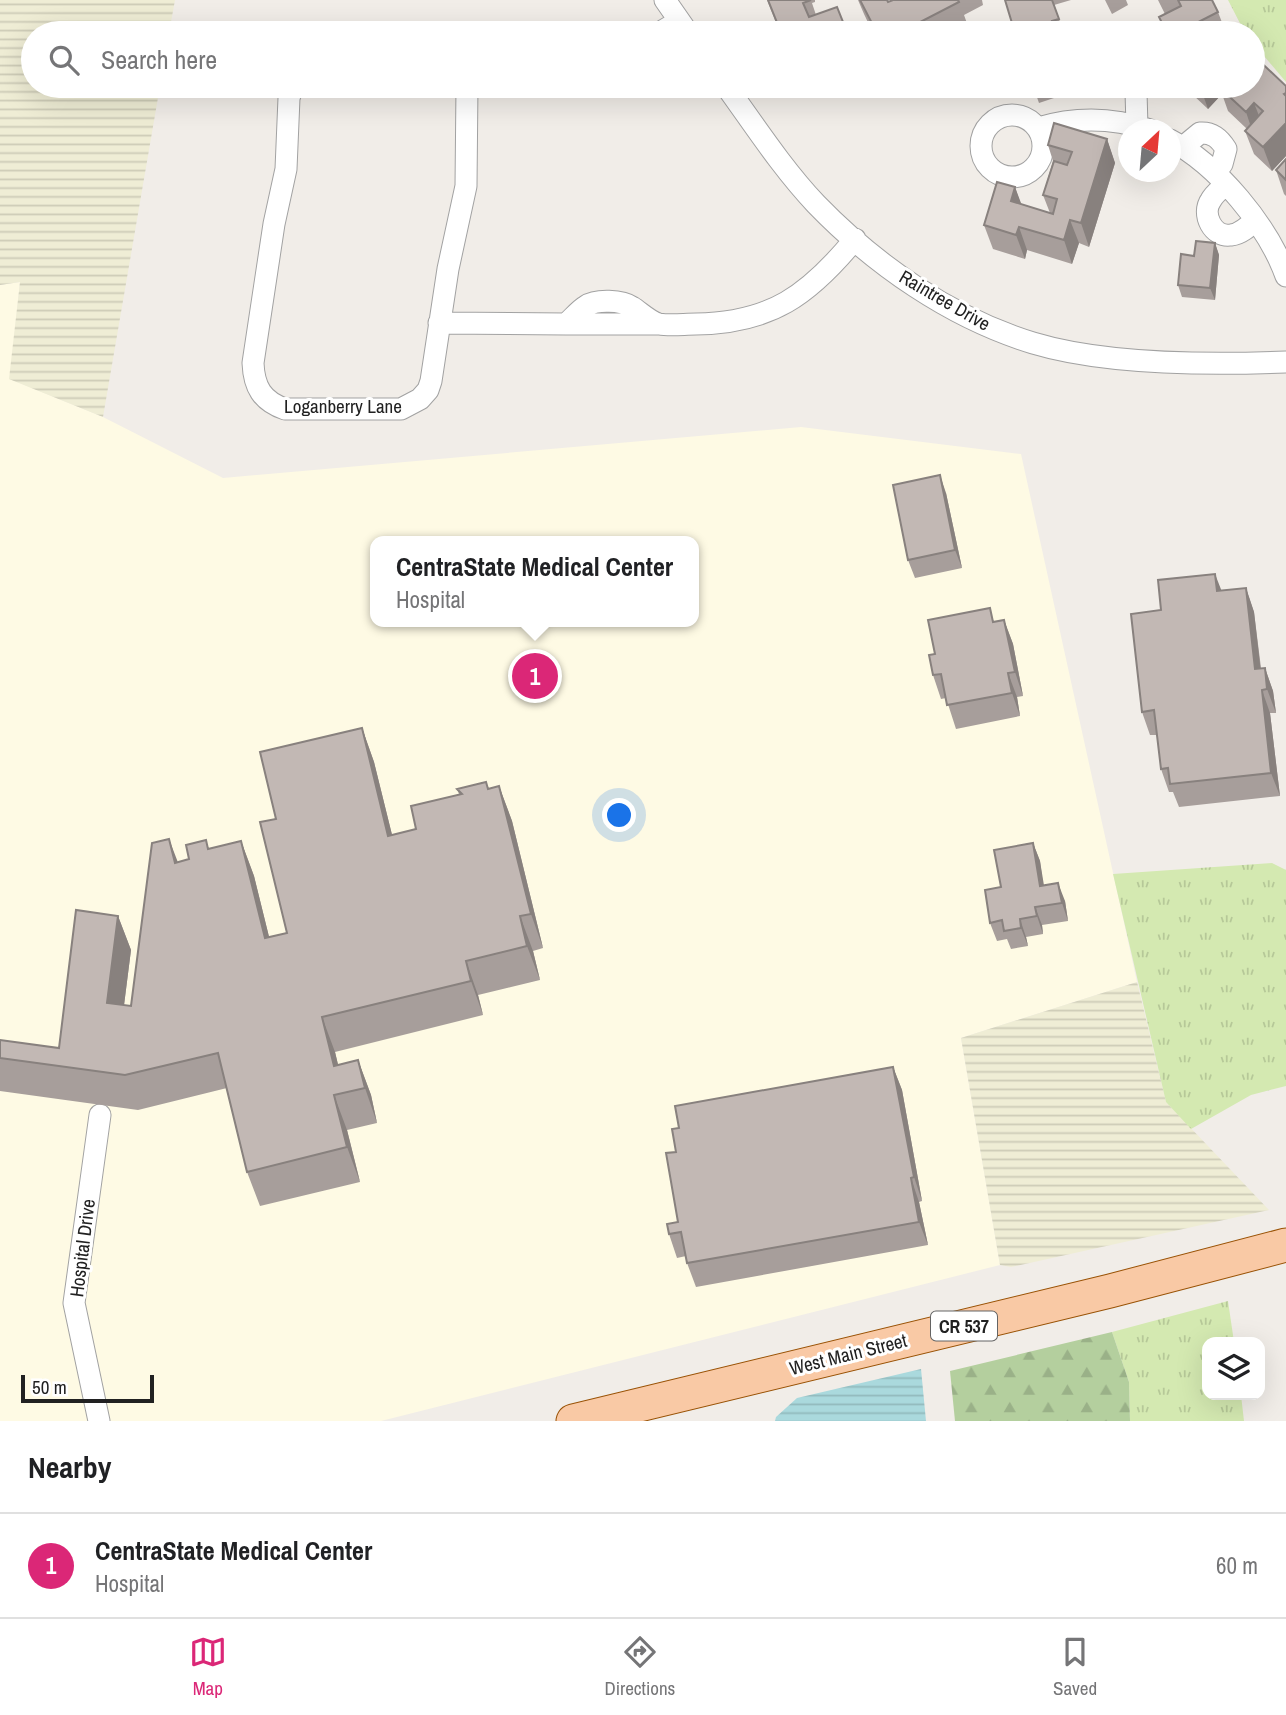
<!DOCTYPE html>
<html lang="en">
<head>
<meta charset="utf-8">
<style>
	body { margin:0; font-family:"Archivo Narrow",sans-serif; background:#f2f2f2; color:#202124 }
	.controls { position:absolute; right:21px; bottom:21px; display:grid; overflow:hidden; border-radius:14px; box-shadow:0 7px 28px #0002 }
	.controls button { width:63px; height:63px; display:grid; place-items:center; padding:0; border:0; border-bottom:2px solid #e0e0e0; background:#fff; color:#202124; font:35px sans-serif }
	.compass { position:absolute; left:1118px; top:119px; width:63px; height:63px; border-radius:50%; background:#fff; box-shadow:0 7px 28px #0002; rotate:26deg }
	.scale { position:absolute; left:21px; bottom:18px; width:133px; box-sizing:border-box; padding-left:7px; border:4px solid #212121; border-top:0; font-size:19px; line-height:24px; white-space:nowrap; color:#212121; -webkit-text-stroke:5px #fff; paint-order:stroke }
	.you { position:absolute; left:620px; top:816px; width:24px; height:24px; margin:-18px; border:5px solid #fff; border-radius:50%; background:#1a73e8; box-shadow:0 0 0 10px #1a73e833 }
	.badge { display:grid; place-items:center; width:46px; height:46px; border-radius:50%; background:#db2777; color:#fff; font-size:23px; font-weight:700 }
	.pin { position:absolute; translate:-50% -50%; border:4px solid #fff; box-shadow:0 2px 7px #0006 }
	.popup { position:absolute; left:370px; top:536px; width:329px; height:91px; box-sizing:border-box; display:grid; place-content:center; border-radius:14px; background:#fff; filter:drop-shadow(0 2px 5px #0005); font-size:23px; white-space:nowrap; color:#757577 }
	.popup b { font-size:26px; color:#202124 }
	.popup::after { content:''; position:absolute; left:50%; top:100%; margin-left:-14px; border:14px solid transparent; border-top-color:#fff }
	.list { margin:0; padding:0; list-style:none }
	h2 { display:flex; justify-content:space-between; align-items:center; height:91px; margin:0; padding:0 28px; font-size:30px }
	h2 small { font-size:23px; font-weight:400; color:#757577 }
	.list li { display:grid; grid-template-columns:46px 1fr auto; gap:21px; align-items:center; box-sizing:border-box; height:105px; padding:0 28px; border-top:2px solid #e0e0e0 }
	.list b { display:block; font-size:26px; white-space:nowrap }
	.list p { margin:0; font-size:23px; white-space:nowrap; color:#757577 }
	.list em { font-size:23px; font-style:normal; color:#757577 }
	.icon { flex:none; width:38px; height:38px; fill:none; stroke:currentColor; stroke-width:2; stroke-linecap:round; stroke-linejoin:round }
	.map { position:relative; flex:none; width:1286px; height:1421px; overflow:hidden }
	.search { position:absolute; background:#fff; box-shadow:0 7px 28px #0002; left:21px; right:21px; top:21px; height:77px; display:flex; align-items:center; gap:18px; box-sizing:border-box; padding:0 24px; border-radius:38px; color:#757577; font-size:26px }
	.sheet { height:196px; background:#fff }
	nav { display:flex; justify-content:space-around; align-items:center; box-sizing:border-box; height:98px; border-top:2px solid #e0e0e0; background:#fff; font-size:19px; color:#757577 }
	nav a { display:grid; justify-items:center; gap:4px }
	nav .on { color:#db2777 }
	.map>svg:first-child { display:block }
</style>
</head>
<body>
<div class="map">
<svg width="1286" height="1421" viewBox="0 0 1286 1421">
	<defs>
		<pattern id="farmland-rules" width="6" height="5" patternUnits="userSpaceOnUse" patternTransform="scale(1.75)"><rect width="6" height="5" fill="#efedd5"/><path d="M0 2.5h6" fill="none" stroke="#cdcbb7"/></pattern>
		<pattern id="grass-tufts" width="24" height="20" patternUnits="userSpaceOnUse" patternTransform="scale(1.75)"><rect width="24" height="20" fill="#d4e9b1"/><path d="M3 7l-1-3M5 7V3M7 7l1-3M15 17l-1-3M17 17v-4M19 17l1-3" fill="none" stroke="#b6c898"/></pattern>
		<pattern id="forest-firs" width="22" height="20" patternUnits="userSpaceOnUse" patternTransform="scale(1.75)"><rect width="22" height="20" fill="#b4cf9e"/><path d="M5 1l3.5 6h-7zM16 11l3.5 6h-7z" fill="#9ab188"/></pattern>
		<pattern id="water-rules" width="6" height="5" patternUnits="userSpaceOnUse" patternTransform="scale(1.75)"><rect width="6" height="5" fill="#aad9dd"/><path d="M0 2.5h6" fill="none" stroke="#92babd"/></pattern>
	</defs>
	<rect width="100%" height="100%" fill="#f1ede8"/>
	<path fill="#fefae4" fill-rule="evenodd" d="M20,282L10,379L103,417L223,478L801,427L1021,454L1137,982L961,1038L1000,1265L381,1421H0V285ZM376,541H694V622H376Z"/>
	<path fill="url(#farmland-rules)" d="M0,0H175L169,33H33V86H160L103,417L9,379L20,282L0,285Z
		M1137,982L1166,1102L1269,1210L1011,1267L1000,1265L961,1038Z"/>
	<path fill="url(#grass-tufts)" d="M1228,0H1286V82L1253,43V33H1245Z
		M1272,863L1286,870V1086L1251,1095L1191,1129L1166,1102L1113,874Z
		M1228,1301L1234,1342H1207V1395H1241L1244,1421H1130L1129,1382L1112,1332Z"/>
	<path fill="url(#forest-firs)" d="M1112,1332L1129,1382L1130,1421H955L950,1371Z"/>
	<path fill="url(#water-rules)" d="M921,1369L926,1421H775L776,1417L797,1398Z"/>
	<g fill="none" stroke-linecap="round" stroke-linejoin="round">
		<defs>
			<path id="street" d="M665,0L688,33
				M659,33L679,21
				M293,86L289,98L286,169L274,224L253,363C254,387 262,401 285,409H401L420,399L428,390L431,381L448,269L466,186L467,86
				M726,86C755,126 782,168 816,204C875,265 951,318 1033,343C1106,365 1209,365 1286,362
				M1133,86L1136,92L1137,126
				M981 146a31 31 0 1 1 62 0a31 31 0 1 1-62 0Z
				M1038,128C1075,117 1112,117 1150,130
				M1170,140C1218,165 1268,226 1286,276
				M1183,147L1200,133C1213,132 1220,139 1226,149L1222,164L1215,172
				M1226,184C1221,189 1214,194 1211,200C1201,214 1213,238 1231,235C1241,234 1248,227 1254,221
				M439,323L566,324C572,319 579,310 586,306C596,299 622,300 632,307C640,312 650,322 659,324C671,326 684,324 696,324C771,323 809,295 855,239
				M566,324H656
				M99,1421L74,1303L100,1115"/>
			<path id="primary" d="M573,1421L1110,1291L1286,1245"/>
		</defs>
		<use href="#street" stroke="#a2a2a2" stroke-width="23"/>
		<use href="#primary" stroke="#995205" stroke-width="35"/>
		<use href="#street" stroke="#fff" stroke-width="21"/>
		<use href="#primary" stroke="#f9c9a5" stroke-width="33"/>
	</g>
	<path fill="#a79e9b" d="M767,0H815V2L812,3L816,15L837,7L847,33H780Z
		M858,0H887L888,2L893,0H982L983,5L964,15L968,26L953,33H873L864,14Z
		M1005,0H1071L1054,5L1064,33H1015Z
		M1105,0H1126L1128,5L1112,14Z
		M1158,0H1212L1218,12L1226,33H1165L1159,17L1165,14Z
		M1033,86H1090L1039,103Z
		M1189,86H1286V156L1272,171L1254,154L1245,131L1247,129L1228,111L1222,94L1208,109L1192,94Z
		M1107,139L1115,163L1089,247L1079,243L1072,264L1027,250L1025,259L993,249L984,225L1015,187L1021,205L1050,213L1043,195L1053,161L1048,145Z
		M1286,159V196L1284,194L1276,170Z
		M1215,243L1219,255L1215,300L1182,297L1178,285Z
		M946,493L962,568L915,578L908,560Z
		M1246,588L1254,612L1261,668H1265L1273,691L1276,713H1270L1280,796L1179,807L1173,792H1169L1161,769L1157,735H1150L1142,712L1161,610L1222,591Z
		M1004,620L1013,644L1023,696L1017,697L1020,716L956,729L946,698L941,699L933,675L935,654L996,622Z
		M362,728L374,762L392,835L416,829L459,794L457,789H489L499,786L512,821L543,948L533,951L540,980L478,995L483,1015L335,1052L338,1065L358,1060L371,1095L377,1123L347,1130L360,1182L260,1206L247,1172L227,1088L138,1110L0,1091V1040L59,1048L118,916L131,950L124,1005L131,1006L178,862L189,859L209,849L241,841L254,876L269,937L287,933L276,819Z
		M1033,843L1040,861L1043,885L1065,901L1068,921L1042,925L1043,934L1026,937L1028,946L1011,949L1007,939L997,941L990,923L1001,887Z
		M893,1067L902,1090L922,1201L919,1202L928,1245L696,1287L687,1263L686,1256L677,1258L669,1234L678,1222L676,1152L679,1128Z"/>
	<path fill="#88817e" d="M1200,86H1227L1219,87L1222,94L1208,109Z
		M1254,103L1263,126L1254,136L1246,112Z
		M1286,123V156L1272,171L1263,147Z
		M1107,139L1115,163L1089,247L1081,223Z
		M1015,187L1024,211L1011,201Z
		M1070,220L1079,243L1072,264L1064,240Z
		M1019,227L1027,250L1025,259L1016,235Z
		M1215,243L1219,255L1215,300L1210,288Z
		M940,475L946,493L962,568L955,550Z
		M1215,574L1224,597L1217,591Z
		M1246,588L1254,612L1263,690L1255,669Z
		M1004,620L1013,644L1023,696L1015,672Z
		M1265,668L1273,691L1276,713L1267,689Z
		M1008,673L1017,697L1020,716L1012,693Z
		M1262,690L1270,713L1280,796L1271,773Z
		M362,728L374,762L401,871L388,836Z
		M499,786L512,821L543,948L531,914Z
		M169,839L182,873L175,863Z
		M241,841L254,876L278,973L265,938Z
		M1033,843L1040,861L1047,904L1040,886Z
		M1058,883L1065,901L1068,921L1062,903Z
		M1035,907L1042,925L1043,934L1037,916Z
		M118,916L131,950L120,1037L107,1003Z
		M520,916L533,951L540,980L527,946Z
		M1020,919L1026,937L1028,946L1021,928Z
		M466,961L478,995L483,1015L471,981Z
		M322,1017L335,1052L345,1093L334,1066Z
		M358,1060L371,1095L377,1123L365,1088Z
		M893,1067L902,1090L922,1201L914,1177Z
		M334,1095L347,1130L360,1182L347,1147Z
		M911,1178L919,1202L928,1245L919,1222Z"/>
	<path fill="#c2b8b4" stroke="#88817e" stroke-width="2" d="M768,0H811L803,3L809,17L837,7L845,27L830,33H795L792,25L780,30Z
		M860,0H887L888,2L893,0H958L959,2L901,32L899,29L891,33H877Z
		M1005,0H1052L1059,19L1052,21L1056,33H1015Z
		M1178,0H1212L1218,12L1177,33H1167L1159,17L1181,6Z
		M1253,55L1286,86V93L1284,94L1286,96V123L1263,147L1245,131L1263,111L1254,103L1246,112L1219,87L1220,86H1253Z
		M1054,123L1107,139L1081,223L1070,220L1064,240L1019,227L1016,235L984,225L997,182L1015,187L1011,201L1053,214L1057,199L1043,195L1054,161L1067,165L1072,152L1048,145Z
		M1286,159V180L1276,170Z
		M1196,241L1215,243L1210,288L1178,285L1181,254L1194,256Z
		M940,475L955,550L908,560L893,485Z
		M1215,574L1217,591L1246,588L1255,669L1265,668L1267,689L1262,690L1271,773L1170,784L1168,768L1161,769L1154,710L1142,712L1131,614L1161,610L1158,580Z
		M990,608L993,622L1004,620L1015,672L1008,673L1012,693L947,705L941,674L933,675L929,655L935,654L928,620Z
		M362,728L388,836L416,829L411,806L462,794L457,789L486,782L488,789L499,786L531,914L520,916L527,946L466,961L471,981L322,1017L334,1066L358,1060L365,1088L334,1095L347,1147L247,1172L218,1053L125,1075L0,1058V1040L59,1048L76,910L118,916L107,1003L131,1006L152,843L169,839L175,863L189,859L186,845L206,840L208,849L241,841L265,938L287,933L260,822L276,819L260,752Z
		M1033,843L1040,886L1058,883L1062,903L1035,907L1037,916L1020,919L1021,928L1004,931L1002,920L990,923L985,890L1001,887L994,850Z
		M893,1067L914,1177L911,1178L919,1222L687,1263L681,1232L669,1234L667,1224L678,1222L666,1153L676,1152L672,1129L679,1128L675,1106Z"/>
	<g text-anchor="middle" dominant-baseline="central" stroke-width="6" stroke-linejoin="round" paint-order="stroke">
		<rect fill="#fff" stroke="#646464" stroke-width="2" x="931" y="1311.5" width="66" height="29" rx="5"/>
		<g font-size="18" font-weight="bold" fill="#212121">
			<text x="964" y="1326">CR 537</text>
		</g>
		<g font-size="19" fill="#212121" stroke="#fff">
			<text transform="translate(945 300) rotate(30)">Raintree Drive</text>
			<text x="343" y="406">Loganberry Lane</text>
			<text transform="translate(82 1248) rotate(-83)">Hospital Drive</text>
			<text transform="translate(848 1354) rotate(-14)">West Main Street</text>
		</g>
	</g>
</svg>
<div class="controls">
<button><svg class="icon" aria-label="layers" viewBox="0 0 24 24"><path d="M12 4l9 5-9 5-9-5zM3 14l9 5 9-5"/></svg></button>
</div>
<svg class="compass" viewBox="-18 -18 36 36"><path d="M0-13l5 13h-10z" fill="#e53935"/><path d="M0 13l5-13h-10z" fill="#757577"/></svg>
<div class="scale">50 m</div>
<div class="you"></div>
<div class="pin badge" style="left:535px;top:676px">1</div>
<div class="popup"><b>CentraState Medical Center</b>Hospital</div>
<div class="search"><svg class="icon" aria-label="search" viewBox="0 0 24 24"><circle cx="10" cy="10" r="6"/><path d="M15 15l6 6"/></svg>Search here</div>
</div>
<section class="sheet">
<h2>Nearby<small></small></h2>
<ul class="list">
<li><span class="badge">1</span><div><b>CentraState Medical Center</b><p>Hospital</p></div><em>60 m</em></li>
</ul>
</section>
<nav>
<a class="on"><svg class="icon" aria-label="map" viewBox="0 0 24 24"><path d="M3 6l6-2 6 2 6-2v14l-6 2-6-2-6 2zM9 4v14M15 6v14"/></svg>Map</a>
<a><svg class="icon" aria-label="directions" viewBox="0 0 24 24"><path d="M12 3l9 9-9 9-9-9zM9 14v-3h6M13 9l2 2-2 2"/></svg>Directions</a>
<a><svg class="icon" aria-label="saved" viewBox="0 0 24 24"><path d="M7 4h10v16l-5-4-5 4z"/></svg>Saved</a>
</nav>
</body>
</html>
